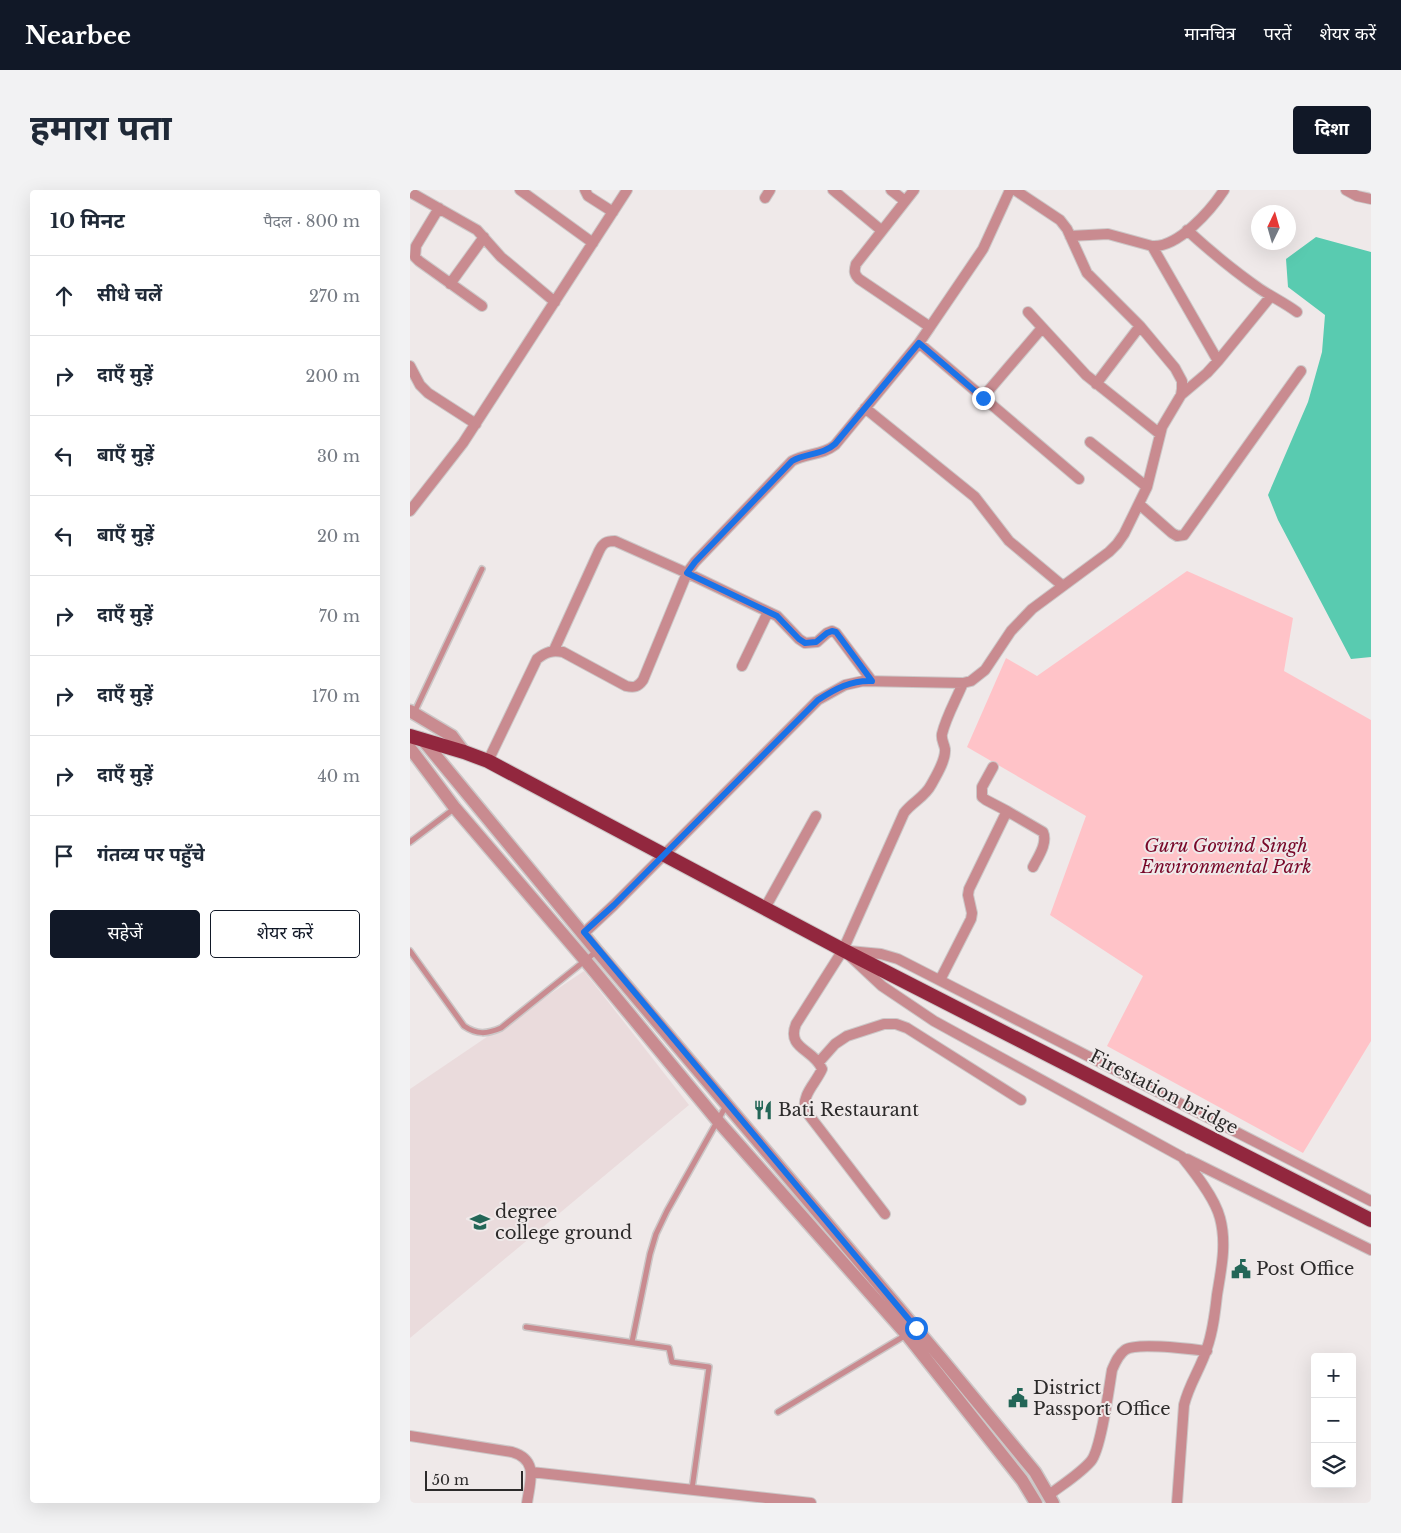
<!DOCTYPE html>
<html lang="hi">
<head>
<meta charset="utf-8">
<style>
	body { margin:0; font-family:"Libre Baskerville","Noto Sans Devanagari",serif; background:#f2f2f3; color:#1f2937 }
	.controls { position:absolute; right:15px; bottom:15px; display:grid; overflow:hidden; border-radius:5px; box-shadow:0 5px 20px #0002 }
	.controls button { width:45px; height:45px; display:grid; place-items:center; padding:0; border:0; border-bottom:1px solid #e0e1e3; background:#fff; color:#1f2937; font:25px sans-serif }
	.compass { position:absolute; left:841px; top:15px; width:45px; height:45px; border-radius:50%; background:#fff; box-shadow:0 5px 20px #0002; rotate:5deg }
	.scale { position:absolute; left:15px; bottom:12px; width:98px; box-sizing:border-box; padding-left:5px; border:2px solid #2c2a2a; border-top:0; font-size:14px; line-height:18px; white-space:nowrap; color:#2c2a2a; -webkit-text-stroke:4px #efe9e9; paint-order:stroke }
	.stop { position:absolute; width:15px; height:15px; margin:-11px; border:4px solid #1a73e8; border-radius:50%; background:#fff }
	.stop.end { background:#1a73e8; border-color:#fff; box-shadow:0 1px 5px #0008 }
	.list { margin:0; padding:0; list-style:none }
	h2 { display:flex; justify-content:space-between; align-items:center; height:65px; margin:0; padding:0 20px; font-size:21px }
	h2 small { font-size:16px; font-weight:400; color:#747a83 }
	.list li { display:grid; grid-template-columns:32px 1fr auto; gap:15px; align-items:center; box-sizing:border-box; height:80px; padding:0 20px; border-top:1px solid #e0e1e3 }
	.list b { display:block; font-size:19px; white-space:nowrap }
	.list em { font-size:16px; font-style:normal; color:#747a83 }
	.actions { display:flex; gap:10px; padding:15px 20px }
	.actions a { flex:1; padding:11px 0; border:1px solid #111827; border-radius:5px; text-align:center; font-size:18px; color:#111827 }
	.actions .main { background:#111827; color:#fff }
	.icon { flex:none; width:28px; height:28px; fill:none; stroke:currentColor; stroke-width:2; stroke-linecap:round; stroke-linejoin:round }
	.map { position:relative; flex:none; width:961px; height:1313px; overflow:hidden; border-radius:5px }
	header { display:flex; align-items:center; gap:30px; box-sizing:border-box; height:70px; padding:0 25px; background:#111827; color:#fff }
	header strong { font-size:24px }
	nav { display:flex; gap:28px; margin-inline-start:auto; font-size:18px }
	.intro { display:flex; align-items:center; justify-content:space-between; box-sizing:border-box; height:120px; padding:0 30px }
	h1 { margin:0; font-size:35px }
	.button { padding:12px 22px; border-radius:5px; background:#111827; color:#fff; font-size:18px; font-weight:700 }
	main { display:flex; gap:30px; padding:0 30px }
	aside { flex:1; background:#fff; border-radius:5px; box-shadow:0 5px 20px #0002 }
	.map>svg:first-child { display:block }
</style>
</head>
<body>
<header>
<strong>Nearbee</strong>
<nav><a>मानचित्र</a><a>परतें</a><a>शेयर करें</a></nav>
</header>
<div class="intro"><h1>हमारा पता</h1><a class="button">दिशा</a></div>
<main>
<aside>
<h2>10 मिनट<small>पैदल · 800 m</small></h2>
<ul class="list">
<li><svg class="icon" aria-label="ahead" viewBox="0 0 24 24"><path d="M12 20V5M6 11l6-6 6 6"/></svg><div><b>सीधे चलें</b></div><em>270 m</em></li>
<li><svg class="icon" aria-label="right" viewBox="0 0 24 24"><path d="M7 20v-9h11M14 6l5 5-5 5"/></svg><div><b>दाएँ मुड़ें</b></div><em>200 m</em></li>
<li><svg class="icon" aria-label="left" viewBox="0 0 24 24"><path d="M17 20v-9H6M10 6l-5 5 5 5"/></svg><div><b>बाएँ मुड़ें</b></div><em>30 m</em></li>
<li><svg class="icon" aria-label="left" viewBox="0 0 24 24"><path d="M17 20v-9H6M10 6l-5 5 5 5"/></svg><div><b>बाएँ मुड़ें</b></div><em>20 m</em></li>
<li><svg class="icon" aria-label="right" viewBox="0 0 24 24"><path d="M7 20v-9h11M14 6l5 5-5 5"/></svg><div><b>दाएँ मुड़ें</b></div><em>70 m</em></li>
<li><svg class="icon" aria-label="right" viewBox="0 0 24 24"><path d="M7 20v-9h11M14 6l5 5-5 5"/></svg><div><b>दाएँ मुड़ें</b></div><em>170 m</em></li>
<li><svg class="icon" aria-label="right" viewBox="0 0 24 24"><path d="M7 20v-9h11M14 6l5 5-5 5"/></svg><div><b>दाएँ मुड़ें</b></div><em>40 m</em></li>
<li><svg class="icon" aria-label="arrive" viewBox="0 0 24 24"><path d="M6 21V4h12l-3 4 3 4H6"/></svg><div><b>गंतव्य पर पहुँचे</b></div></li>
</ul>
<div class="actions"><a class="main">सहेजें</a><a>शेयर करें</a></div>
</aside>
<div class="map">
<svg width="961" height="1313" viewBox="0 0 961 1313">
	<rect width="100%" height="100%" fill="#efe9e9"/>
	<path fill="#eadbdc" d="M174,781L279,915L0,1148V899Z"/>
	<path fill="#ffc3c8" d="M777,381L883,428L874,481L961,530V851L893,963L697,856L733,786L640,725L676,626L557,557L596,468L627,486Z"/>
	<path fill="#59cbb0" d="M906,47L961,62V467L941,469L868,330L858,305L898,212L912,162L915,125L878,97L876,69Z"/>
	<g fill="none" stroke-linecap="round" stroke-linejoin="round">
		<defs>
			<path id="service" d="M4,523L72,379
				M0,652L45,618
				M0,761L54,836C67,845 77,844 91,838L187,761
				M116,1137L259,1158L262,1172L299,1177L282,1299
				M222,1152L240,1064L246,1044L257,1021L317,914
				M368,1222L496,1145"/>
			<path id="minor" d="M110,0L183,53
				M175,0L178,6L203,22
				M423,0L471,40
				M481,0L495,11
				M936,0L947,6L961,9
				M0,2L67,40L91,67L145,112
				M355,8L360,0
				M29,18L6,56L5,67L9,71L72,116
				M777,40C800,61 824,81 850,99C862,107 875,113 887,122
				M660,46L698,44L742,56C768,58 801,20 814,0
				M742,56L808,171
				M40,94L74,47
				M618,122L676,185L750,244
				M520,137L573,59L600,0
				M509,153L669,289
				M0,176L10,195L18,203L66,234
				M686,194L730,136
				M771,205L797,183L808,171L861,106
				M573,207L632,138
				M455,218L565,307L599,351L653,396
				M680,252L737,297
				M729,314L762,343L767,346L774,345L891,181
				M0,321L53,253L217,0
				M144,460L189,361C193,353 196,351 205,351L277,383L367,426L389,449L395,453L407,452L417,443L422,441L426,443L462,491
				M332,476L358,422
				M78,571L127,469C136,462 142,460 153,462L216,496C224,498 228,497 233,490L277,383L285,372L382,271C396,263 413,265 425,255L509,153L520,137L449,89C444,84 444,81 446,74L504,0
				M597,621L633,642C638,653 628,667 623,677
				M355,718L406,626
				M174,743L204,715L408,510L435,495L453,491L553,493L561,491L575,480L601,441L622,419L699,362L707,354L714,344L737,297L752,237L771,205L772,199V191L765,178L730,136L677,83L657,39L650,30L605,0
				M439,761L471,764L488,769L961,1011
				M441,767L472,796L524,831L772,967C785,983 805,1008 810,1028C817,1054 811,1080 807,1105C805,1123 803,1141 797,1158C791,1178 779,1194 774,1215L767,1313
				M530,790L561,729L562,723L558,705L559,699L597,621L576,610L572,607V597L583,577
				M409,872L425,854L437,846L474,834H486L497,838L611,910
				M777,969L961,1060
				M475,1024L395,920C392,904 406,893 412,879C404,859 376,859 386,834L433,760L494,623C502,612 515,607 521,595C526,586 536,570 535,559C534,553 531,550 532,544C536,527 546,510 553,493
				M0,1246L102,1262C129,1270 120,1291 117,1313
				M121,1282L401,1313
				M639,1305C653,1294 670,1284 681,1271C691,1259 699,1198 702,1180C705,1173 708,1165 715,1160C726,1152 780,1159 797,1161"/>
			<path id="tertiary" d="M0,521L42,546L54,562
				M12,549L187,761L531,1168L625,1282L643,1313
				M0,558L45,618L175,770L307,930L497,1145L612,1290L626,1313"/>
			<path id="trunk" d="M0,546L54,562L78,571L433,760L961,1030"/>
		</defs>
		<use href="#service" stroke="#ccc7c7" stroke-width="8"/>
		<use href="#minor" stroke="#ccc7c7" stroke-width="12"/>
		<use href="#tertiary" stroke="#ccc7c7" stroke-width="15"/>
		<use href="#trunk" stroke="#ccc7c7" stroke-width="16"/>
		<use href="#service" stroke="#c98b90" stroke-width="5"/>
		<use href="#minor" stroke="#c98b90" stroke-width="10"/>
		<use href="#tertiary" stroke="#c98b90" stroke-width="12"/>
		<use href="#trunk" stroke="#92273e" stroke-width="14"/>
	</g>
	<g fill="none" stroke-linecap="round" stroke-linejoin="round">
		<path stroke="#1a73e8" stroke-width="6" d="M506,1138L174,742L204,715L408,510C425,499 441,490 462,491L426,442L422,441L417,443L406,452L395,453L389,449L367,426L277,383L285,372L382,271C396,263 413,265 425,254L509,153L573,208"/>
	</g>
	<defs>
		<symbol id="restaurant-bare" viewBox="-9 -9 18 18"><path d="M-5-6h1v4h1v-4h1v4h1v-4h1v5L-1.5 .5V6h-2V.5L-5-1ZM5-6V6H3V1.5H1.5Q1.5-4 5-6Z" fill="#236657" stroke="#efe9e9" stroke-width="2.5" paint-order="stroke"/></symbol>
		<symbol id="university-bare" viewBox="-9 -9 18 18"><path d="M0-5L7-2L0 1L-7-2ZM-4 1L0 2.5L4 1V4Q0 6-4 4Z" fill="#236657" stroke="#efe9e9" stroke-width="2.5" paint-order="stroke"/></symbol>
		<symbol id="civic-bare" viewBox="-9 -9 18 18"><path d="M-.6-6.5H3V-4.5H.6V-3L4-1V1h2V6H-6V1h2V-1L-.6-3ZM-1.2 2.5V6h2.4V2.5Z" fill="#236657" stroke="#efe9e9" stroke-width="2.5" paint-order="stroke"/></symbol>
	</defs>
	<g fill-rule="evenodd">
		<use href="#restaurant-bare" x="339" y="906" width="28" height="28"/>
		<use href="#university-bare" x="56" y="1018" width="28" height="28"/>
		<use href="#civic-bare" x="817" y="1065" width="28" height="28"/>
		<use href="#civic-bare" x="594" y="1194" width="28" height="28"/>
	</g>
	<g text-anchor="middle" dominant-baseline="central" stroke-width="4" stroke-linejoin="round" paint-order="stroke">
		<g font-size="18" font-style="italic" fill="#780829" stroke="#efe9e9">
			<text x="816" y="656">Guru Govind Singh<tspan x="816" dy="21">Environmental Park</tspan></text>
		</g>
		<g font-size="18" fill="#2c2a2a" stroke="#efe9e9">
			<text transform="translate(754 902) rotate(27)">Firestation bridge</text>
		</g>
		<g font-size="18" fill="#2c2a2a" stroke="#efe9e9" text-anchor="start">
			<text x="368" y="920">Bati Restaurant</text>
			<text x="85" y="1022">degree<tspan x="85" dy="21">college ground</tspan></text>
			<text x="846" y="1079">Post Office</text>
			<text x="623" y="1198">District<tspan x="623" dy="21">Passport Office</tspan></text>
		</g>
	</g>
</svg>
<div class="controls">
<button>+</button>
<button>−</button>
<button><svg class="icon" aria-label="layers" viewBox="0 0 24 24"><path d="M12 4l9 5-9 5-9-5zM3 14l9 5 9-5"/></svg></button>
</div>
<svg class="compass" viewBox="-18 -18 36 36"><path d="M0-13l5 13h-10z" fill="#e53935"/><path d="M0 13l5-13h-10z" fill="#747a83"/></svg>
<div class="scale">50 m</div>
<div class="stop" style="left:506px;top:1138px"></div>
<div class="stop end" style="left:573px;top:208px"></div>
</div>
</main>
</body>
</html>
